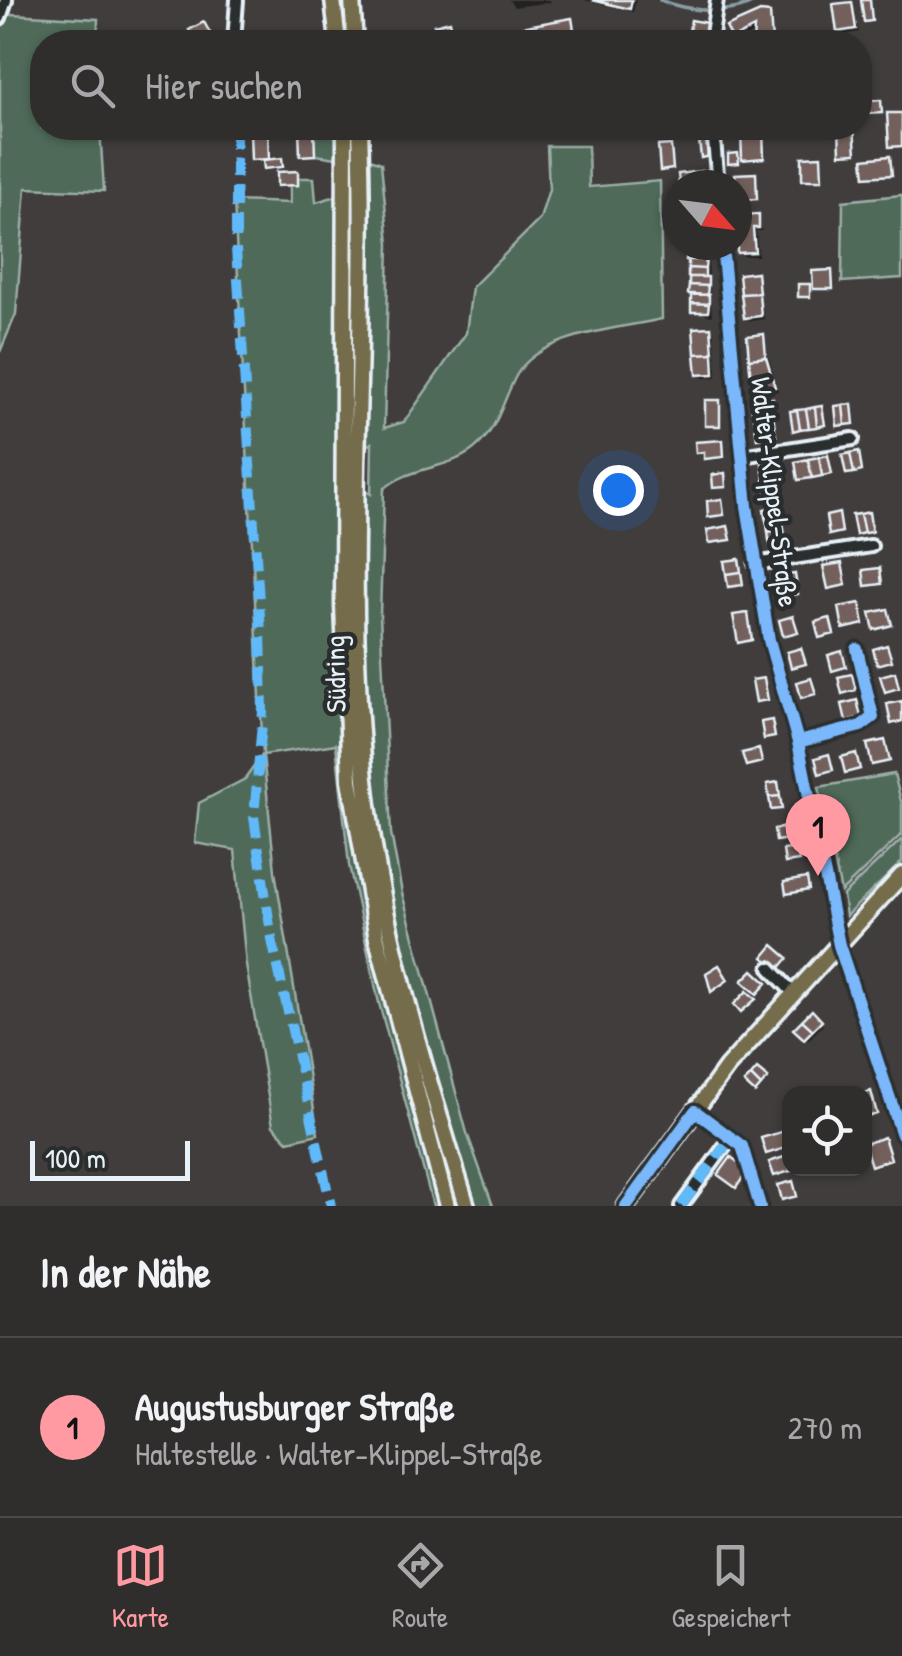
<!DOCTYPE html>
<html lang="de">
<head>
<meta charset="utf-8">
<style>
	body { margin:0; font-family:"Patrick Hand",sans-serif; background:#383635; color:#f1f3f6 }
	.controls { position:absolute; right:30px; bottom:30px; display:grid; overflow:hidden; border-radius:20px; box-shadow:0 2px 8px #0004 }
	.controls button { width:90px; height:90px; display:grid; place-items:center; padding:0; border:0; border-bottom:2px solid #4b4a49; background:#302e2d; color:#f1f3f6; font:50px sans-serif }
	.compass { position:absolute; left:662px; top:170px; width:90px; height:90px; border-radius:50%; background:#302e2d; box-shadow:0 2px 8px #0004; rotate:118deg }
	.scale { position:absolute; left:30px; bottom:25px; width:160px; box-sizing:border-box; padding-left:10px; border:5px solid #e8f1f8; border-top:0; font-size:28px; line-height:35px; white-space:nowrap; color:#e8f1f8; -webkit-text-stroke:8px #2a2d2e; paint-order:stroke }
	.you { position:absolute; left:618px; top:490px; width:35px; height:35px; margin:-25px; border:8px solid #fff; border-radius:50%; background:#1a73e8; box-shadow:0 0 0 15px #1a73e833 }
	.badge { display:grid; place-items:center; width:65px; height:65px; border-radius:50%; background:#ff9aa2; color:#111; font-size:32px; font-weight:700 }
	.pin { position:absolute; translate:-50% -82px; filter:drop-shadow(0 2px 5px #0008) }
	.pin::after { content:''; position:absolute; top:52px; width:35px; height:30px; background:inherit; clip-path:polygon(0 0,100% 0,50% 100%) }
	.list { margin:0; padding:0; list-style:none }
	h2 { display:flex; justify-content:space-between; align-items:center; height:130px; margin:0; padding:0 40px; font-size:42px }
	h2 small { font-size:32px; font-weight:400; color:#a8a8aa }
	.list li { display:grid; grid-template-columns:65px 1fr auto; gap:30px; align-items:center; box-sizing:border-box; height:180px; padding:0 40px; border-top:2px solid #4b4a49 }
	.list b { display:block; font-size:38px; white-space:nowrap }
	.list p { margin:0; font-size:32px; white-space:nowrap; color:#a8a8aa }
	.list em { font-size:32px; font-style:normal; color:#a8a8aa }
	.icon { flex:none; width:55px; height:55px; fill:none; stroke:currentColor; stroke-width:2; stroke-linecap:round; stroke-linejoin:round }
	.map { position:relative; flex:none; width:902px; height:1206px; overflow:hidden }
	.search { position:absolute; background:#302e2d; box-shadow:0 2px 8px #0004; left:30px; right:30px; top:30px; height:110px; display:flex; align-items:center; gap:25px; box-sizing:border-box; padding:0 35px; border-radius:40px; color:#a8a8aa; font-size:38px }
	.sheet { height:310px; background:#302e2d }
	nav { display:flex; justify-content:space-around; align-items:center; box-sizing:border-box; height:140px; border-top:2px solid #4b4a49; background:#302e2d; font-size:28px; color:#a8a8aa }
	nav a { display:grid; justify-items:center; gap:5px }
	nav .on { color:#ff9aa2 }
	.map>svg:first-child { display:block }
</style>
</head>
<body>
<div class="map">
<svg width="902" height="1206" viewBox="0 0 902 1206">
	<rect width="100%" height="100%" fill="#403d3c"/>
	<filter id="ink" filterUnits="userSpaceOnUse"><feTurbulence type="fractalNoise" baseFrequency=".01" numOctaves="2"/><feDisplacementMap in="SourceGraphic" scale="20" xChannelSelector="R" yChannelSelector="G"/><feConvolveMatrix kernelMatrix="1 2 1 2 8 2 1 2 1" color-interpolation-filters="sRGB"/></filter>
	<g filter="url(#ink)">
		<path fill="#4f6a59" stroke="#9caea8" stroke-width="2.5" d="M11,14L98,19L97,42H42V128H100L104,191L26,188L16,314L0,352V23Z
			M314,128H335L337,158L315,155Z
			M547,146H588L589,187L660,181L662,319C619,329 539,333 516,376C502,402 498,430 474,449C448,470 410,466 384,489L380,615L391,833L402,893L467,1133L493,1206H474C432,1066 389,925 371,779C360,684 365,586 366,491L371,494L372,443L367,446L368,158L381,163L389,244L384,428L404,422L466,333L472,287L540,219L549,189Z
			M298,178H314L316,202L340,195L337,621L341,749L365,915L440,1206H433L379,1003L349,865L336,744L263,755L275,871L318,1134L288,1141L273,1126L246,965L235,850L195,843L199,803L245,779L263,754L234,201L290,203V185H298Z
			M902,195V278L842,282L843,201Z
			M894,774L902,805V834L841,892L819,787Z
			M902,839V862L846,916L843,895Z"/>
		<path fill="#0007" d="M509,0H550L551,2L514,7Z
			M584,0H636L633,12Z
			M851,4L859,32L843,35L839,30Z
			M769,15L774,42H755L757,30L740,41L730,28Z
			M571,21L579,42H520L518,30Z
			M668,128H697V134L671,136Z
			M841,128H855L857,155L843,153Z
			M762,132L765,160L747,161L744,159Z
			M267,133L272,162L281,161L284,169L268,170L266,163L253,159Z
			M758,217L762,231H756L758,256H744L740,252Z
			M690,245L707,249L712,316L693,311Z
			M756,275L764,319L750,321L746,317Z
			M710,329L714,333L717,377L703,378L699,374Z
			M763,337L778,391L759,393L754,389Z
			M772,401L777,438L761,440L759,438Z
			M821,409L826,427L795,430Z
			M722,442L725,459L709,460L707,454L698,452Z
			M828,458L833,476L800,479Z
			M812,1014L823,1025L808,1040L797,1029Z"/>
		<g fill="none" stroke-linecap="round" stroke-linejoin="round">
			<path stroke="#889da4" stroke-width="4" d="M660,0C687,11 733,17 756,0"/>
		</g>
		<path fill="#73615c" stroke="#e8f1f8" stroke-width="2.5" d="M592,0H632L630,9Z
			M861,0H870L872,21L864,22Z
			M852,2L856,29L837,32L833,4Z
			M760,12L770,13L772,42H753L754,28L732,39L726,27Z
			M572,18L576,42H517L515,28Z
			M691,20L707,23L704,42H687Z
			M450,21L454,37L439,41L434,25Z
			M204,22L215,42H196L189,30Z
			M493,34L507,36L506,42H492Z
			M128,35H141V42H128Z
			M881,100L882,113L860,114V101Z
			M887,113H902V146L889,147Z
			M299,128H314L315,155L300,156Z
			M665,128H696V132L666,135Z
			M726,128H736L737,137L726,138Z
			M839,128H854L856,153L840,154Z
			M268,130L269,159L251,160L250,131Z
			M741,130H763L764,158L742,160Z
			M708,139L710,156L701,158L699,140Z
			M671,145L673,169L660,171L658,146Z
			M738,153L739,163L728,164V154Z
			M821,156L822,180H802V157Z
			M890,156L892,175L865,177L863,159Z
			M282,158L283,167L264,169L263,160Z
			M709,170L711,184L679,185L678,174Z
			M298,171V185L277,186V172Z
			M756,173L757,199L737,200L735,174Z
			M759,214V228H753L755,252L737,253V222L744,221V215Z
			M687,245H703V251H687Z
			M687,251H703V260H686Z
			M688,260H706L705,269L688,268Z
			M688,268L705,269V277H688Z
			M832,270L833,289H813L812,271Z
			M757,272L759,293L741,294L739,274Z
			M689,277H708V286L689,285Z
			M798,284H810V297H798Z
			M689,285L708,286L707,295L688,294Z
			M759,293L761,316L744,318L741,294Z
			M691,294L709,295V304L691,303Z
			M691,303L709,304L708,312H691Z
			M711,327L713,353L695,354L693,328Z
			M764,334L766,357L749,359L747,336Z
			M713,353L714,374L697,375L695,354Z
			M766,357L775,387L752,390L749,359Z
			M773,398L774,407L755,410L753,401Z
			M705,400H720V426H705Z
			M852,404L854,424L845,425L843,405Z
			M843,405L845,425L837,426L835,406Z
			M822,406L825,425L817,427L815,407Z
			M772,407L773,414L754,417L752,410Z
			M815,407L817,427L809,428L806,409Z
			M806,409L809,428L800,429L797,410Z
			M797,410L800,429L793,431L790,411Z
			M773,414L774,421L755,424L754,417Z
			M774,421L775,429L756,432L755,424Z
			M775,429L776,436L757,439L756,432Z
			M723,440L724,457L704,459V452L696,453L695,442Z
			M859,451L862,471L854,473L850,453Z
			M850,453L854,473L846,474L842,455Z
			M828,455L832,474L822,476L819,457Z
			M819,457L822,476L812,478L808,459Z
			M808,459L812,478L798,480L795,462Z
			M775,463L777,470L763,472L762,464Z
			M777,470V478L764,479L763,472Z
			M725,473L726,487L713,488L712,475Z
			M777,478L779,485L765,487L764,479Z
			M779,485L780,493L766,495L765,487Z
			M722,499L724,515L708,517L707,501Z
			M780,506L782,514L765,517L764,509Z
			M869,512L872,532L864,533L860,514Z
			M839,513L842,532L829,535L826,516Z
			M782,514L783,522L767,524L765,517Z
			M860,514L864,533L856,535L852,515Z
			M783,522L784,529L768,532L767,524Z
			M728,526L731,540L709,543L707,530Z
			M784,529L785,537L769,540L768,532Z
			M785,537L787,545L771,547L769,540Z
			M739,559L741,572L726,574L724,561Z
			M842,563L846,585L828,589L823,566Z
			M880,568L882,584L865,586L863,570Z
			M741,572L743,585L728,587L726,574Z
			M795,574L798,594L780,597L776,577Z
			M860,603L864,624L843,629L839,607Z
			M888,609L892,625L874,630L870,613Z
			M748,613L752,640L738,643L733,615Z
			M793,616L798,632L783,636L779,620Z
			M830,618L834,634L819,638L815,622Z
			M887,645L892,661L877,665L873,649Z
			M801,648L806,664L791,668L787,652Z
			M842,651L846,667L832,671L828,655Z
			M895,672L899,688L885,692L880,676Z
			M852,674L856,690L842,694L838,677Z
			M764,678L768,700L756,702L752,680Z
			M811,678L816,694L801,698L797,682Z
			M857,700L861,717L846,721L842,704Z
			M902,701V721L891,724L887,704Z
			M772,720L775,737L764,739L761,722Z
			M885,740L890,761L872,765L867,744Z
			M759,749L762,762L746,766L742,753Z
			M856,753L860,769L845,773L841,757Z
			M829,754L833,770L819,774L815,758Z
			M778,782L780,796L769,797L767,784Z
			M780,796L782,809L771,810L769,797Z
			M786,827L788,839L776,841L774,829Z
			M797,848L799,861L785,863L783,850Z
			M807,878L809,890L786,894L784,882Z
			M773,945L788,958L778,970L763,957Z
			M719,965L728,980L711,992L706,973Z
			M753,970L767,983L757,994L742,981Z
			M747,991L756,999L741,1012L734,1004Z
			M812,1010L822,1021L813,1030L802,1020Z
			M802,1020L813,1030L804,1039L793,1029Z
			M757,1069L768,1078L761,1086L751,1076Z
			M751,1076L761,1086L755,1093L744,1083Z
			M871,1091L877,1114L864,1118L862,1094Z
			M784,1131L789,1147L766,1154L761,1138Z
			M884,1137L891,1159L871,1166L864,1144Z
			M790,1155V1168L797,1169L774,1176L769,1162Z
			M731,1157L748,1170L736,1188L718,1175Z
			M793,1181L797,1196L782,1200L778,1185Z"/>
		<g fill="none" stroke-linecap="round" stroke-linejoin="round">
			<defs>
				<path id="minor" d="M0,18L6,0
					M234,42L237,0
					M711,42L717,0
					M713,128L718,185
					M722,245L747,506L769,640L798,742L839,945L902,1135
					M742,456L853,439
					M755,564L871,546
					M798,742L861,726L873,717L857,649
					M770,968L794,994
					M695,1111L742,1146L760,1206
					M681,1206L731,1138"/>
				<path id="major" d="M333,0L338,42
					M352,0L355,42
					M345,128L343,605L350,780L377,939L447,1206
					M360,128C368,343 343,564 365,779C380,924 424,1067 467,1206
					M626,1206L727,1067L902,875"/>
			</defs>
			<use href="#minor" stroke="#e8f1f8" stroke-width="18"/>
			<use href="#major" stroke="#e8f1f8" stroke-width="21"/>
			<use href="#minor" stroke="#2a2d2e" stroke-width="10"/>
			<use href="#major" stroke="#746c4b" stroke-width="14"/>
			<path stroke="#60bafa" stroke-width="10" stroke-dasharray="20 10" stroke-linecap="butt" d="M236,128V249L261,632L263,711L254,817L272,940L331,1206
				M681,1206L731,1138"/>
			<defs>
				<path id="cycleway" d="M722,245L747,506L769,640L798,742L839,945L902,1135
					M798,742L861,726L873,717L857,649
					M626,1206L695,1111L742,1146L760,1206"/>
			</defs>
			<use href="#cycleway" stroke="#2a2d2e" stroke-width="19"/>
			<use href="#cycleway" stroke="#7ab7fb" stroke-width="12"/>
		</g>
	</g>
	<g text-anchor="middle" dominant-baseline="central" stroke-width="9" stroke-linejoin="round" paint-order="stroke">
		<g font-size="28" fill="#e8f1f8" stroke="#2a2d2e">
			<text transform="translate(775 492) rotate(83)">Walter-Klippel-Straße</text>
			<text transform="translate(335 674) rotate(-91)">Südring</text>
		</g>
	</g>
</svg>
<div class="controls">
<button><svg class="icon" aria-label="locate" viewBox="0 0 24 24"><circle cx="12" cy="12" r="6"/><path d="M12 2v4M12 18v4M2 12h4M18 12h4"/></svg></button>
</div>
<svg class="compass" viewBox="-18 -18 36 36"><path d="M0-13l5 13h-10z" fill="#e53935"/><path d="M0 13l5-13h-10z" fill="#a8a8aa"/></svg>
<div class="scale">100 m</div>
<div class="you"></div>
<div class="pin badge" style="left:818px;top:876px">1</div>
<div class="search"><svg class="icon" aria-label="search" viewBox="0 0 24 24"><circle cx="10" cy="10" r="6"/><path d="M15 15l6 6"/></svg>Hier suchen</div>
</div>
<section class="sheet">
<h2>In der Nähe<small></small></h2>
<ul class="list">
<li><span class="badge">1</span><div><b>Augustusburger Straße</b><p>Haltestelle · Walter-Klippel-Straße</p></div><em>270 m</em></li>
</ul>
</section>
<nav>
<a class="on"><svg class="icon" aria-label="map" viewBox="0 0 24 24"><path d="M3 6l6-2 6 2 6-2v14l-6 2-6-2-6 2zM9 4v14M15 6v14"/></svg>Karte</a>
<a><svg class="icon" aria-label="directions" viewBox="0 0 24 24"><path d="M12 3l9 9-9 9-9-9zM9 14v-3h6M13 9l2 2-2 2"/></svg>Route</a>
<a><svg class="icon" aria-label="saved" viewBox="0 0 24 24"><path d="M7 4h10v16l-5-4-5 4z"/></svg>Gespeichert</a>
</nav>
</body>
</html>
